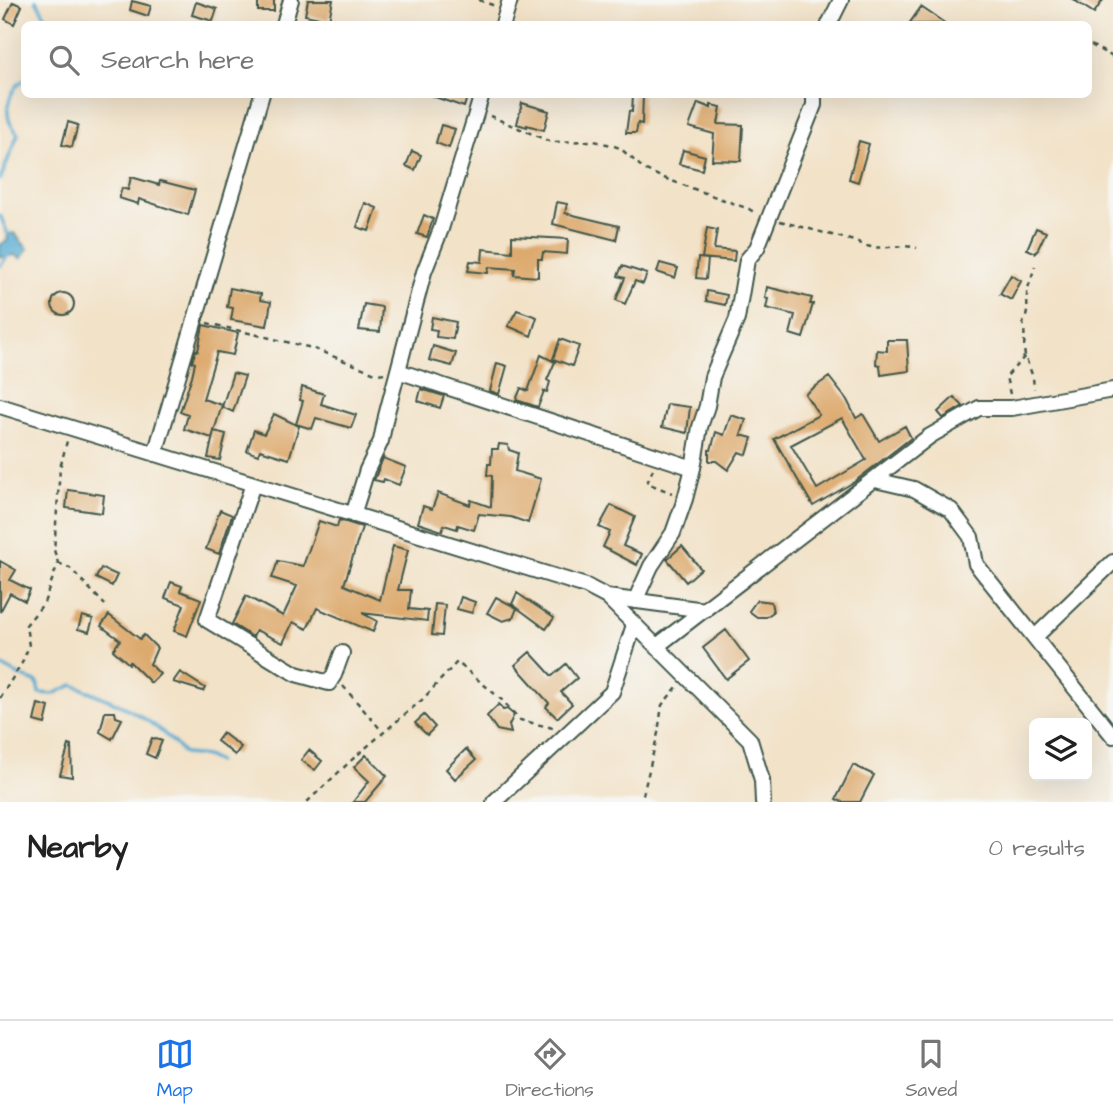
<!DOCTYPE html>
<html lang="en">
<head>
<meta charset="utf-8">
<style>
	body { margin:0; font-family:"Architects Daughter",sans-serif; background:#f6f6f6; color:#222 }
	.controls { position:absolute; right:21px; bottom:21px; display:grid; overflow:hidden; border-radius:10px; box-shadow:0 7px 28px #0002 }
	.controls button { width:63px; height:63px; display:grid; place-items:center; padding:0; border:0; border-bottom:2px solid #e0e0e0; background:#fff; color:#222; font:35px sans-serif }
	.list { margin:0; padding:0; list-style:none }
	h2 { display:flex; justify-content:space-between; align-items:center; height:91px; margin:0; padding:0 28px; font-size:30px }
	h2 small { font-size:23px; font-weight:400; color:#767676 }
	.icon { flex:none; width:38px; height:38px; fill:none; stroke:currentColor; stroke-width:2; stroke-linecap:round; stroke-linejoin:round }
	.map { position:relative; flex:none; width:1113px; height:802px; overflow:hidden }
	.search { position:absolute; background:#fff; box-shadow:0 7px 28px #0002; left:21px; right:21px; top:21px; height:77px; display:flex; align-items:center; gap:18px; box-sizing:border-box; padding:0 24px; border-radius:10px; color:#767676; font-size:26px }
	.sheet { height:217px; background:#fff }
	nav { display:flex; justify-content:space-around; align-items:center; box-sizing:border-box; height:98px; border-top:2px solid #e0e0e0; background:#fff; font-size:19px; color:#767676 }
	nav a { display:grid; justify-items:center; gap:4px }
	nav .on { color:#1a73e8 }
	.map>svg:first-child { display:block }
</style>
</head>
<body>
<div class="map">
<svg width="1113" height="802" viewBox="0 0 1113 802">
	<rect width="100%" height="100%" fill="#f6f6f2"/>
	<filter id="ink" filterUnits="userSpaceOnUse"><feTurbulence type="fractalNoise" baseFrequency=".0143" numOctaves="2"/><feDisplacementMap in="SourceGraphic" scale="14" xChannelSelector="R" yChannelSelector="G"/><feConvolveMatrix kernelMatrix="1 2 1 2 8 2 1 2 1" color-interpolation-filters="sRGB"/></filter>
	<filter id="wash" filterUnits="userSpaceOnUse"><feTurbulence type="fractalNoise" baseFrequency=".00686" numOctaves="4" result="noise"/><feDisplacementMap in="SourceGraphic" scale="28" xChannelSelector="R" yChannelSelector="G"/><feGaussianBlur stdDeviation="1.57" result="paint"/><feColorMatrix in="noise" values="0 0 0 0 0 0 0 0 0 0 0 0 0 0 0 0 0 1.4 0 .05"/><feComposite in="paint" operator="in"/></filter>
	<g filter="url(#wash)">
		<rect width="100%" height="100%" fill="#f2e2c8"/>
		<path fill="#54aad1" stroke="#3a7482" stroke-width="2" d="M14,233L28,249L21,259L15,255L0,257V245L7,240L8,234Z"/>
		<g fill="none" stroke-linecap="round" stroke-linejoin="round">
			<path stroke="#54aad1" stroke-width="3.5" d="M36,0L46,17L43,24
				M0,180L18,134C15,130 10,124 9,120C5,105 12,87 24,80
				M0,215L8,234
				M0,266L8,255
				M0,665C14,671 22,679 37,682L39,693L53,694L73,685C117,703 153,716 184,754L206,756L218,762"/>
		</g>
		<g id="blocks">
			<path fill="#ddaa6e" fill-rule="evenodd" d="M258,0H274V11H258Z
				M308,0H333L329,20L305,15Z
				M1074,0H1103L1094,13Z
				M132,1L151,6L148,16L130,10Z
				M13,2L22,6L14,24L5,19Z
				M196,2L217,9L213,21L192,15Z
				M921,7L946,24H909Z
				M432,94H468L464,107L432,96Z
				M633,95H643L642,124L638,123L636,133H626L629,111L632,112Z
				M522,103L549,111L544,130L527,125V127L517,124Z
				M698,103L711,108V105L721,107L718,124L743,125L741,161L712,160L714,134L689,127Z
				M68,122L78,125L72,147L62,145Z
				M441,125L455,129L449,148L436,143Z
				M859,141L869,144L858,182L849,179Z
				M683,150L705,156L702,170L679,164Z
				M412,151L421,155L415,170L406,166Z
				M131,177L159,185L160,181L195,190L188,215L139,199L138,204L119,198L122,188L128,190Z
				M557,202L567,204L565,213L619,226L616,240L553,224Z
				M365,203L377,208L369,231L357,227Z
				M424,215L433,219L427,237L417,234Z
				M707,228L717,230L714,249L735,251L734,261L702,258Z
				M1036,228L1046,232L1036,253L1027,249Z
				M512,236L568,239L567,254L543,252L542,259H538V277L514,275L515,269L489,267L488,273L468,271L470,261L482,262L483,249L512,252Z
				M698,258L708,259L706,279L696,278Z
				M660,263L678,268L675,278L657,272Z
				M622,266L647,274L643,284L635,281L625,304L616,300L625,278L618,276Z
				M1011,275L1021,281L1011,300L1000,294Z
				M767,287L812,298L810,304H813L803,338L790,334L795,315L766,308L768,299L765,298Z
				M230,288L261,294L260,300L271,302L267,326L231,320L233,308L227,307Z
				M707,291L727,295L725,305L706,301Z
				M52 304a11 11 0 1 1 22 0a11 11 0 1 1-22 0Z
				M364,304L382,307L380,332L359,330Z
				M517,310L537,317L531,336L508,326Z
				M432,317L456,322L453,339L436,337L437,330L430,329Z
				M203,325L238,333L233,355L217,352L203,399L222,405L212,438L184,429L188,415L180,412L192,376L195,363L192,362L196,350L198,351Z
				M560,339L579,346L572,366L553,359Z
				M887,340H907L909,371L881,375L880,365L876,364L877,350L887,351Z
				M433,346L456,353L452,366L429,360Z
				M541,355L555,362L547,380L550,382L547,392L544,391L538,407L516,400L521,388L528,391Z
				M497,363L507,366L499,394L490,391Z
				M233,373L245,376L233,412L222,407Z
				M829,377L847,400L856,418L863,414L879,441L905,426L911,438L854,482L813,506L774,439L819,415L805,394ZM842,418L866,460L817,489L791,445Z
				M302,387L324,394L321,404L356,415L351,428L316,418L312,429L296,424L303,401L300,400Z
				M421,389L444,396L440,408L418,401Z
				M954,397L963,406L943,418L938,412Z
				M667,404L690,407L687,433L662,427Z
				M274,414L299,426L289,459L260,450L258,455L247,451L254,430L264,434Z
				M731,415L746,420L741,435L752,438L747,455L739,452L728,470L716,461H709V450H711L716,432L724,435Z
				M214,431L226,434L220,460L208,458Z
				M499,444L508,445L509,450L518,453L515,471L541,479L528,523L511,517L479,514L474,530L458,525L457,529L444,525L442,531L418,523L423,506L432,509L438,493L470,505L471,500L491,507L492,476L487,475L488,464H491L492,449H498Z
				M383,458L406,467L399,485L384,479L383,482L374,480Z
				M68,490L104,495L102,513L66,508Z
				M611,505L635,517L623,546L642,554L637,565L603,547L610,532L599,527Z
				M220,510L232,515L219,554L206,549Z
				M339,520L362,527L344,585L380,600L393,546L408,550L398,590H411L409,609L428,611L427,621L362,613L377,621L373,632L317,608L307,629L293,622L283,643L256,630L253,637L232,624L246,596L283,616L297,586L272,578L278,561L303,566L319,521L337,527Z
				M682,546L701,569L686,582L667,559Z
				M0,561L16,570L10,580L30,590L25,601L10,593L0,612Z
				M101,568L117,575L112,586L96,578Z
				M171,582L182,586L180,591L201,599L187,636L174,631L184,605L165,598Z
				M517,593L554,618L546,629L512,604Z
				M461,597L475,602L472,613L457,609Z
				M496,597L517,608L513,618L503,621L487,613Z
				M757,600L771,602L773,612L766,617H757L749,611Z
				M435,604L445,605L442,636L432,635Z
				M109,615L140,639L144,635L157,648L150,664L160,674L151,683L130,662L129,664L113,650L120,640L101,626Z
				M82,616L93,619L89,632L78,629Z
				M726,630L749,661L726,679L703,648Z
				M530,652L552,676L566,664L577,678L561,692L572,704L557,718L546,707L549,703L515,665Z
				M180,672L205,688L203,691L173,682Z
				M38,704L49,707L45,724L34,721Z
				M499,704L503,710L507,709L514,715L509,725L511,733L497,730L487,716Z
				M105,712H115L116,717L122,719L112,739L100,732Z
				M424,715L435,727L427,735L415,723Z
				M223,733L241,747L235,755L217,741Z
				M152,738L162,741L155,758L146,754Z
				M69,745L71,746L72,777L60,775Z
				M466,749L476,760L455,779L446,769Z
				M309,750L322,761L315,770L301,760Z
				M366,755L387,776L365,802H353L369,781L354,767Z
				M853,765L874,775L860,802H842L836,799Z"/>
		</g>
	</g>
	<g filter="url(#ink)">
		<use href="#blocks" fill-opacity="0" stroke="#3f564a" stroke-width="2"/>
		<g fill="none" stroke-linecap="round" stroke-linejoin="round">
			<defs>
				<path id="minor" d="M284,24L291,0
					M503,24L510,0
					M829,24L841,0
					M398,371L693,468
					M0,406L586,586L607,597L750,740L762,780L763,802
					M155,454L262,94
					M875,480L914,489L951,510L971,537L976,564L1113,736
					M253,484L207,620L296,674L329,683L334,675L342,653
					M353,515L367,470L381,441L386,416L424,272L441,229L482,94
					M607,597L705,610
					M635,601L651,566L673,533L685,499L693,468L700,427L707,406L712,377L737,319L747,260L757,248L814,105V94
					M1035,637L1113,562
					M657,646L930,436L979,408H1012L1113,390
					M494,802L612,692L634,625"/>
			</defs>
			<use href="#minor" stroke="#3f564a" stroke-width="18"/>
			<path stroke="#3f564a" stroke-width="2.5" stroke-dasharray="5 5" stroke-linecap="butt" d="M479,0L495,6
				M1091,45L1113,57
				M490,116L551,142L594,141L611,145L620,148L644,169L661,177L749,209L757,214
				M780,221L858,242C877,254 895,242 917,248
				M207,323L312,348L378,374L385,373
				M1025,356C1023,345 1026,335 1023,323C1029,312 1027,307 1027,295C1027,288 1033,274 1035,266
				M1010,394L1006,377L1025,356L1033,377L1034,389
				M653,469L647,483L672,493
				M58,563L70,568L105,605
				M343,686L382,731
				M0,698L22,663L29,646L26,625L44,603L58,563L54,550L56,524L60,468L67,441
				M643,795L658,733L662,705L677,687
				M307,802L356,756L423,699L457,662L502,700L520,720L553,728"/>
			<use href="#minor" stroke="#fff" stroke-width="14"/>
		</g>
	</g>
</svg>
<div class="controls">
<button><svg class="icon" aria-label="layers" viewBox="0 0 24 24"><path d="M12 4l9 5-9 5-9-5zM3 14l9 5 9-5"/></svg></button>
</div>
<div class="search"><svg class="icon" aria-label="search" viewBox="0 0 24 24"><circle cx="10" cy="10" r="6"/><path d="M15 15l6 6"/></svg>Search here</div>
</div>
<section class="sheet">
<h2>Nearby<small>0 results</small></h2>
<ul class="list">
</ul>
</section>
<nav>
<a class="on"><svg class="icon" aria-label="map" viewBox="0 0 24 24"><path d="M3 6l6-2 6 2 6-2v14l-6 2-6-2-6 2zM9 4v14M15 6v14"/></svg>Map</a>
<a><svg class="icon" aria-label="directions" viewBox="0 0 24 24"><path d="M12 3l9 9-9 9-9-9zM9 14v-3h6M13 9l2 2-2 2"/></svg>Directions</a>
<a><svg class="icon" aria-label="saved" viewBox="0 0 24 24"><path d="M7 4h10v16l-5-4-5 4z"/></svg>Saved</a>
</nav>
</body>
</html>
